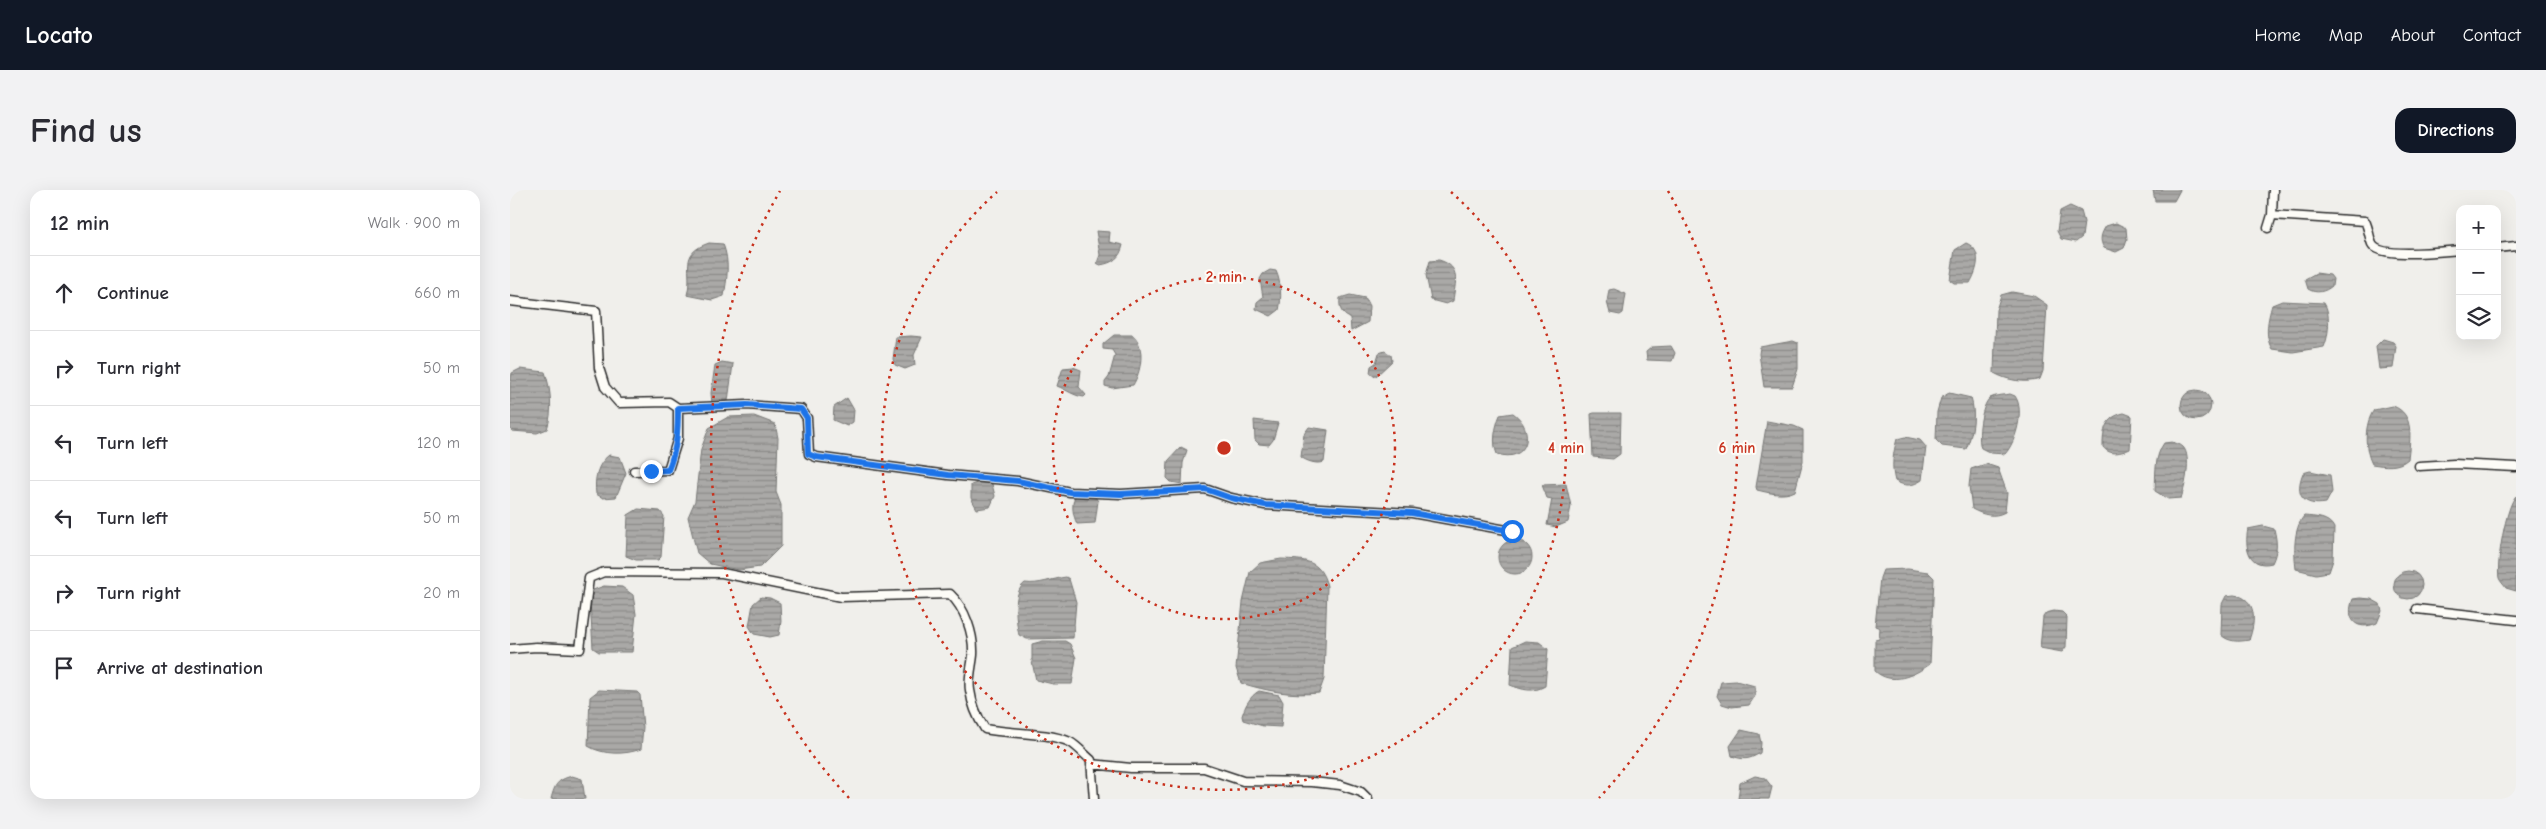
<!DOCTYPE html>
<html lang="en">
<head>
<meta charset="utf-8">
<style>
	body { margin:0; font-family:"Comic Neue",sans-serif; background:#f2f2f3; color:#2b2b33 }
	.controls { position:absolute; right:15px; top:15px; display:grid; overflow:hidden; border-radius:10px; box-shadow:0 5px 20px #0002 }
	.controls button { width:45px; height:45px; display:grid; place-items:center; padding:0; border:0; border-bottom:1px solid #e1e1e2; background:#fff; color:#2b2b33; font:25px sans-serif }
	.stop { position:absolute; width:15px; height:15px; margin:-11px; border:4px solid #1a73e8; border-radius:50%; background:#fff }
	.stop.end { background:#1a73e8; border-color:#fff; box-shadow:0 1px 5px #0008 }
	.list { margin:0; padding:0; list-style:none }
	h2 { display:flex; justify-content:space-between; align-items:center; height:65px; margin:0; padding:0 20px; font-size:21px }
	h2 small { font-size:16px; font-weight:400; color:#7c7c81 }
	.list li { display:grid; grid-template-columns:32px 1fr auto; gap:15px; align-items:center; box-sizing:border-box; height:75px; padding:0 20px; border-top:1px solid #e1e1e2 }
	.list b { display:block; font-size:19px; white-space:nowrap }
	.list em { font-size:16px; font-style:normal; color:#7c7c81 }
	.icon { flex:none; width:28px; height:28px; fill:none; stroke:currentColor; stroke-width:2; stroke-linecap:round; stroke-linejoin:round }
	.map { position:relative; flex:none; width:2006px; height:609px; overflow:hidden; border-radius:15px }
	header { display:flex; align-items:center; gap:30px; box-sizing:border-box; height:70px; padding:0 25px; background:#111827; color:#fff }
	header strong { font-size:24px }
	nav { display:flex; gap:28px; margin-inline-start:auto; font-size:18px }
	.intro { display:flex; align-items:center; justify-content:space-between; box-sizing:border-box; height:120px; padding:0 30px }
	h1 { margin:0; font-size:35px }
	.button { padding:12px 22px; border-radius:15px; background:#111827; color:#fff; font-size:18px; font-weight:700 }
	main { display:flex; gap:30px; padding:0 30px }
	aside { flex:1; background:#fff; border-radius:15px; box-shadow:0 5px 20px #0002 }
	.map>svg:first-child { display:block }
</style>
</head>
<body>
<header>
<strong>Locato</strong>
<nav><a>Home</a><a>Map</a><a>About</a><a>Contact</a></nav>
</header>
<div class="intro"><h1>Find us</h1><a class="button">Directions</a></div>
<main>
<aside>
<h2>12 min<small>Walk · 900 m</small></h2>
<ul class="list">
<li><svg class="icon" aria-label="ahead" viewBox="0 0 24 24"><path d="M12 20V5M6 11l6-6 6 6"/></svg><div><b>Continue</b></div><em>660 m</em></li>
<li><svg class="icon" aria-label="right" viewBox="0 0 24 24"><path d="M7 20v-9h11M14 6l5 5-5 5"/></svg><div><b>Turn right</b></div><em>50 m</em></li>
<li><svg class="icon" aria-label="left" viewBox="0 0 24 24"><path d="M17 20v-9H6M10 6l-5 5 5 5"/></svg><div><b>Turn left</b></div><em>120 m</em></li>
<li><svg class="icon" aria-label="left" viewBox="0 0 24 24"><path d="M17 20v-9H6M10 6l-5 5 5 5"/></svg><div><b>Turn left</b></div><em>50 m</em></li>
<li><svg class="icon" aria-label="right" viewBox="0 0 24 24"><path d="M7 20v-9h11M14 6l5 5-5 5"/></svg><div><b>Turn right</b></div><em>20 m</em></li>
<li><svg class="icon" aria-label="arrive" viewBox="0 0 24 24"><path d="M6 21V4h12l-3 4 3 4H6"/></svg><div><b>Arrive at destination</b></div></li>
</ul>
</aside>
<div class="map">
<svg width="2006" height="609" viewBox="0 0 2006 609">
	<defs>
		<pattern id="water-rules" width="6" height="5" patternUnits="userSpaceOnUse" patternTransform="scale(1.25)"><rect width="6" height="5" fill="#aaa9a7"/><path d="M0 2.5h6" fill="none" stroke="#8b8a88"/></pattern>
	</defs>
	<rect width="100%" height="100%" fill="#f0efeb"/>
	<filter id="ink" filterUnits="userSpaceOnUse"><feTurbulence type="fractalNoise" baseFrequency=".02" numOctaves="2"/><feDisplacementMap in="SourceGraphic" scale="10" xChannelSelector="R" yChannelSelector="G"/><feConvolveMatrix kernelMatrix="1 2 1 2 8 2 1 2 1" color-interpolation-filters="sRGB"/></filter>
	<g filter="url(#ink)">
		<path fill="url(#water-rules)" stroke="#777775" d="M1643,0H1670L1664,11H1645Z
			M1560,16L1571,21L1574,32L1572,47L1566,52L1551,49L1547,41L1550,21Z
			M1606,33L1616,38L1617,49L1614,58L1606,62L1594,58C1589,50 1591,44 1596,36Z
			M586,41L600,42L599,52L613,55C610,68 603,73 590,75L587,73L590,65Z
			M199,53L213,54C220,72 217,89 214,106L202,110L177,105C184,80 167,64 199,53Z
			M1456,53C1474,60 1467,81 1460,93H1444L1440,90L1445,60Z
			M929,70C952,77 945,92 943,111L936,114L921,110L916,85L920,71Z
			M760,80L766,81C771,92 772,108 769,120L761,126L746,119L747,112L753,107L750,89L753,84Z
			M1806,83L1820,85L1823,89L1822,96C1815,102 1806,104 1798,99L1795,89Z
			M1104,99L1116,104L1113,123L1110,125L1100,123L1097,112L1099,100Z
			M1502,102L1524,106L1537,115L1533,181L1530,189C1516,194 1496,190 1484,183L1486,120L1491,105Z
			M840,105L855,108L859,116L858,132L841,141L840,128C831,124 829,118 830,108Z
			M1772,111L1814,113C1821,123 1819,146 1814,157L1783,162L1762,159C1754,146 1758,129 1762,115Z
			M604,145H623C636,157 631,182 623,195L602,198L595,196V192L599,187L605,165L602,160L593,159V154Z
			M401,146L412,147L404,165L405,175L395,179L385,175L383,169L386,147Z
			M1873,149L1883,152L1886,156L1883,178L1869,179L1866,156Z
			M1283,151L1288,153V179L1282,197H1254L1249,164L1250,157Z
			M1161,156L1165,163L1162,171L1137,170L1136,162L1142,157Z
			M875,161L881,165L882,171L865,187L860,183L861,176L866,173L869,163Z
			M212,172L223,174L218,211L216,214H202L201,203L205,175Z
			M553,178L563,177L571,180L569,197L576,205L574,207C564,206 557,200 547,196Z
			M10,179L35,182C41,199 43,222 37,239L27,243L2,241L0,238V194L2,183Z
			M1671 215a15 15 0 1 1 30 0a15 15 0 1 1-30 0Z
			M1439,203L1461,208C1466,225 1463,243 1456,259L1432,256L1426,250L1427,222L1431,208Z
			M1500,204L1505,206C1515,220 1506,252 1495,264L1481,263L1471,258C1467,248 1471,215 1480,208C1486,205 1494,205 1500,204Z
			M337,208L344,220L343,232L337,236L323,230L324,217Z
			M1883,216C1905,224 1900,249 1898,269C1888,278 1875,276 1862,274C1854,258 1854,234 1864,220Z
			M1003,223C1026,239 1019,274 987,264C982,253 985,237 990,225Z
			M1084,223H1111L1110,264L1103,269L1083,267L1081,224Z
			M1614,223L1622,226L1620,259C1611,263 1600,266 1593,257C1593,240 1595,227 1614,223Z
			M244,226L265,234L268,248L266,302L271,315V356L250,377L229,380L200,374L187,363L178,327L185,311L191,259L199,238L218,227Z
			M744,230L768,233L763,250L759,255L749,254L745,250Z
			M1257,231L1284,236L1293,240V271L1285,301C1273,307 1260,303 1247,300L1246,297Z
			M799,237L818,240L814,272C807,275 796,271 791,267L794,244Z
			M1395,247L1410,250L1416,257L1412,290C1403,296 1395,297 1385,291C1381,277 1383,263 1387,249Z
			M1662,252C1665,253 1670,254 1673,257C1682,266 1675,298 1671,308L1658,309L1645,301C1646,284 1644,267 1654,253Z
			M671,257L677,260L673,273L672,294L661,292L657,288L658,271Z
			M99,265L110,267L116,283L106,307L93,308L86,304C84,289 87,274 99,265Z
			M1476,274L1488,278L1497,303L1495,322C1484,328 1473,325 1462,319L1459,296L1461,279Z
			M1800,281L1820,285L1822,302L1816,313C1793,317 1784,305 1793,283Z
			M470,292L482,294L485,306L480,317L467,319L461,308V295Z
			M1056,294L1061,316L1058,332L1046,337L1037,335L1042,309L1037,308L1032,295Z
			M577,305L585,307L588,311L585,333L567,334C563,325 561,316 565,306Z
			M2006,306V401L1996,398C1994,395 1990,391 1989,388C1986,374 1996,316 2006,306Z
			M128,319L150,321L154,326L151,367L148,370H126L116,366L118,325Z
			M1794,326C1805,327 1819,327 1824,338L1823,370L1819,382L1806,384L1786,379C1784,363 1783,339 1794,326Z
			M1753,336L1764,339C1767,351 1768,361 1762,373C1739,379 1734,357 1738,339Z
			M988 367a17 17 0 1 1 34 0a17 17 0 1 1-34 0Z
			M771,369C795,370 810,369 817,396L814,489L809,503C782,506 757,501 731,493L726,478L733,412L740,382L750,373Z
			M1398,379L1418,382L1424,388L1420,474C1404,486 1381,496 1365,481V450L1369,449L1370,438L1365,436L1370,388L1373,380Z
			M1884 395a14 14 0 1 1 28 0a14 14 0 1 1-28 0Z
			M556,387L559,389L566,412L563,448L517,449L509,445C506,432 502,402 515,393C529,395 541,389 556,387Z
			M94,396L112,397L123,405L126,424L122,462H89L83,458L80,411L83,400Z
			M1724,405C1747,408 1746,431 1739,450C1728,452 1719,452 1711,445L1712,414L1716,406Z
			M251,407L260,408L270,413L271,431L269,445L260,447L244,444L239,436L243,414Z
			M1850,408L1861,409L1870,414L1872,421L1867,433C1846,442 1835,429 1843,409Z
			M1544,421L1552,422L1557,427L1556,457L1552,462L1530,458L1533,427L1536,423Z
			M533,451H555L560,454L566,468L562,494H543L526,490L522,472V454Z
			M1015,451L1029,452L1038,459L1035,496C1023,503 1013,500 1000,495L1002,457Z
			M1226,491L1245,496V506L1239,515L1222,517L1212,514L1207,506L1211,492Z
			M89,500L127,502L130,505L133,537L131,559C115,565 93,565 78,556L80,507Z
			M749,501L769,505L773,512L771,537L753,536L733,530L732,526C735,516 740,506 749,501Z
			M1231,540L1249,544L1251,553L1250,563C1239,570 1233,570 1222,566L1220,556Z
			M62,586L72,589L75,609H41C45,594 47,590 62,586Z
			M1245,586L1255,588L1262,597L1259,609H1228L1230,593Z"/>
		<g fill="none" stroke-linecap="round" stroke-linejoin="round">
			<defs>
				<path id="minor" d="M1762,25L1855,31C1859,39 1859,47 1862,54C1869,69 1934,61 1950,60
					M1758,38L1762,25L1763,0
					M1987,58L2006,56
					M0,111L86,121L89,178L95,197L109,213L159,212L168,218V248L158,280L124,281
					M168,218L237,215L291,219L297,228L299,264L306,267L438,285L508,291L560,302L611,304L695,299L721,308L755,315L902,323L1002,341
					M1909,276L1944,274L2006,277
					M1907,419L2006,430
					M0,459L26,457L70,459L79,388L94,382L212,383L331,407L440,404C455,418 464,444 463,465C462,476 458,489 460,500C462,515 467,527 475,539C501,544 537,542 560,552C567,556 574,564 581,570L584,609
					M581,574L621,578H694L733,591L802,592L830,595L851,602L858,609"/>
			</defs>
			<use href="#minor" stroke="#2b2b2b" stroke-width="11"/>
			<use href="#minor" stroke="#fdfcf7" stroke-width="8"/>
		</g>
	</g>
	<g fill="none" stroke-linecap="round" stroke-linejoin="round" filter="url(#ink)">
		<path stroke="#1a73e8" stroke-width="6" d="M141,281L158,280C167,259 168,240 168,218L237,215L291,219L297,228L298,264L306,267L438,285L508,291L560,302L611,304L695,299L721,308L755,315L902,323L1002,341"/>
	</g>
	<g fill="none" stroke="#c8321e" stroke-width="2.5" stroke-dasharray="2.5 5">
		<circle cx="714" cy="258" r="171"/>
		<path d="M941 2A342 342 0 1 1 487 2"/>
		<path d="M339 608A513 513 0 0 1 270 1M1158 1A513 513 0 0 1 1089 608"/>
	</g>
	<circle cx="714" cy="258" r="8" fill="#c8321e" stroke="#fdfcf7" stroke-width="2.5"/>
	<g font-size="15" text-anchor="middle" font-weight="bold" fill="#c8321e" stroke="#fdfcf7" stroke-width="4" stroke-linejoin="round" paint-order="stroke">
		<text x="714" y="92">2 min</text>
		<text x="1056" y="263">4 min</text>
		<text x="1227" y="263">6 min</text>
	</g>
</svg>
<div class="controls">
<button>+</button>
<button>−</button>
<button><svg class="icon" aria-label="layers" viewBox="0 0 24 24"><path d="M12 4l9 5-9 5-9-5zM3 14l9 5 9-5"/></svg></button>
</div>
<div class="stop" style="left:1002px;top:341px"></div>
<div class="stop end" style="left:141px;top:281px"></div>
</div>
</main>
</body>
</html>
